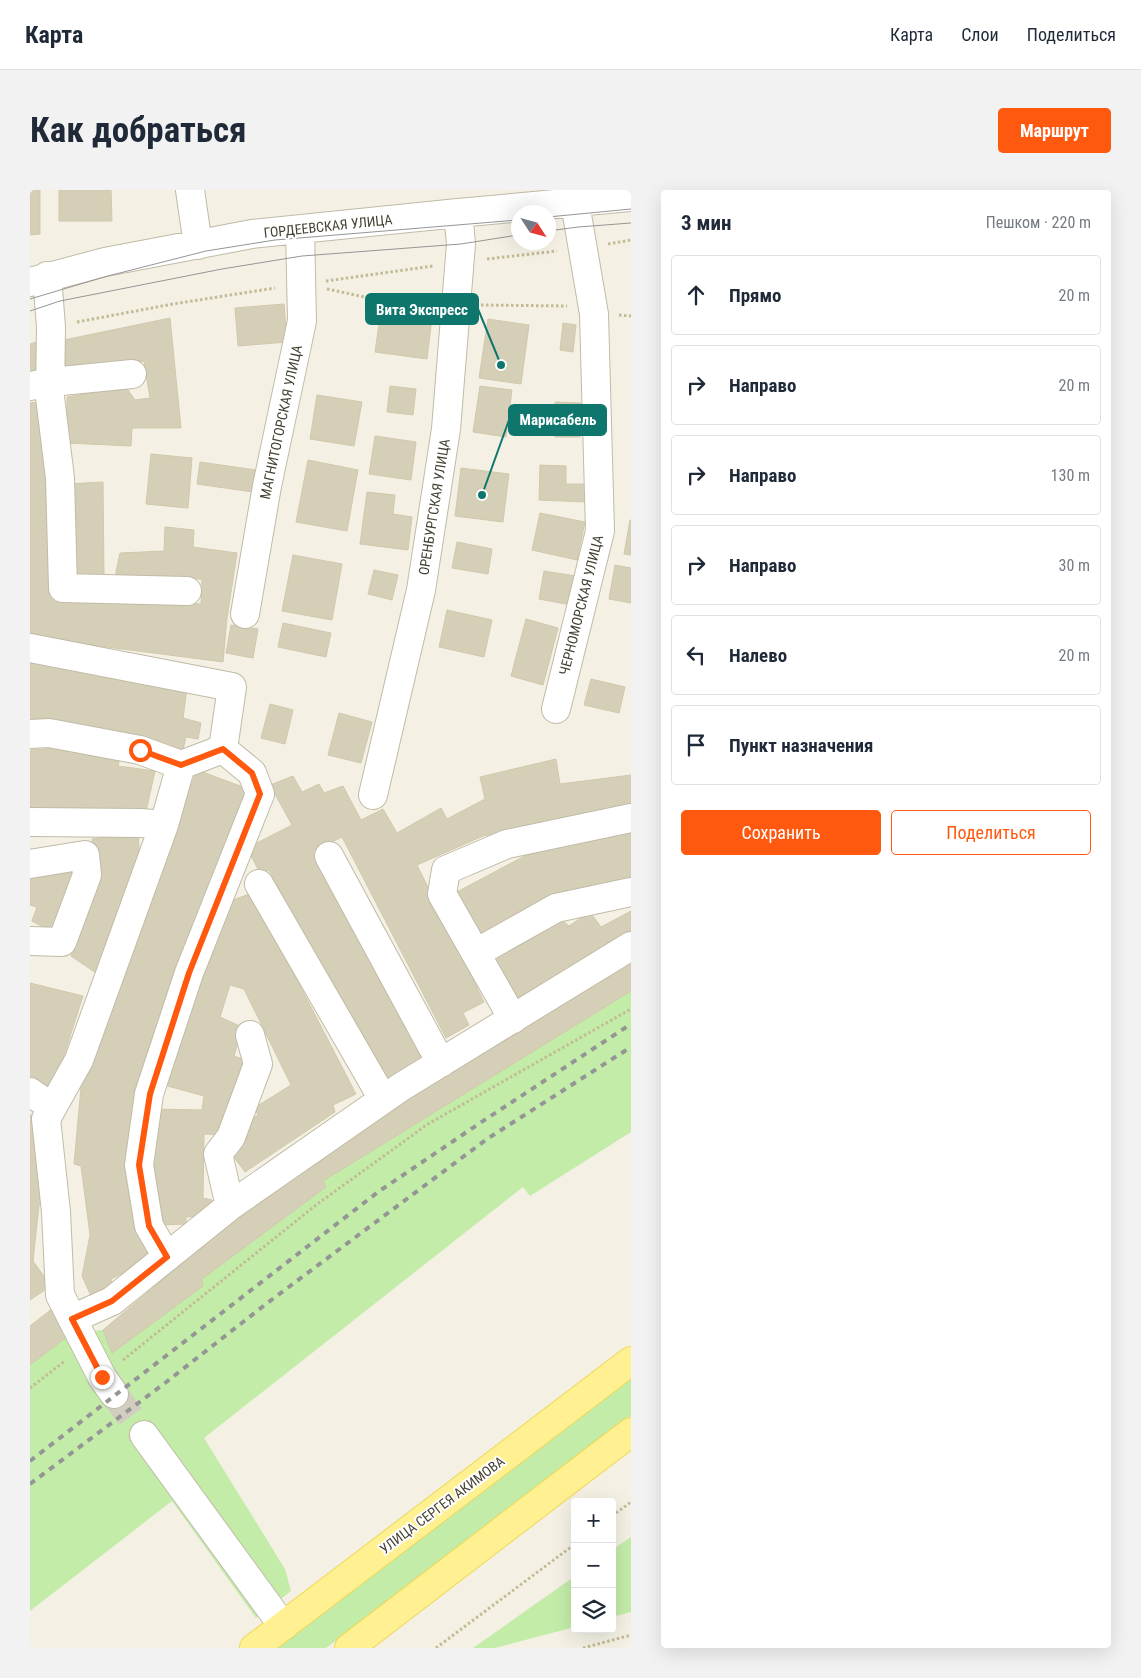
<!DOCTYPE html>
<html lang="ru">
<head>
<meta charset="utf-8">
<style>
	body { margin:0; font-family:"Roboto Condensed",sans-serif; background:#f2f2f3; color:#1f2937 }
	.controls { position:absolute; right:15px; bottom:15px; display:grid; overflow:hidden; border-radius:5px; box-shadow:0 5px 20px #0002 }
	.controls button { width:45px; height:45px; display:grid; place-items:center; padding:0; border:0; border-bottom:1px solid #e0e1e3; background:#fff; color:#1f2937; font:25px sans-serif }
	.compass { position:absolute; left:481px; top:15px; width:45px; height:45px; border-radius:50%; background:#fff; box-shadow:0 5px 20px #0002; rotate:126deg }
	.stop { position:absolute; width:15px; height:15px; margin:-11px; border:4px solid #ff590f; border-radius:50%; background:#fff }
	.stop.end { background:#ff590f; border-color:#fff; box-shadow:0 1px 5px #0008 }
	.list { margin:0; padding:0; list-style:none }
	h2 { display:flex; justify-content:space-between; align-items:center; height:65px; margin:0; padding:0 20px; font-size:21px }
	h2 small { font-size:16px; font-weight:400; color:#747a83 }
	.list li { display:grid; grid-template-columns:32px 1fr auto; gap:15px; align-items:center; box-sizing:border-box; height:80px; margin:0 10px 10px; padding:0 10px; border:1px solid #e0e1e3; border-radius:5px }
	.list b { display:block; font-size:19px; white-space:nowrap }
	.list em { font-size:16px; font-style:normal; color:#747a83 }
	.actions { display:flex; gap:10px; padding:15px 20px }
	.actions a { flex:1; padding:11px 0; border:1px solid #ff590f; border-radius:5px; text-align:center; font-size:18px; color:#ff590f }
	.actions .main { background:#ff590f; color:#fff }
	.icon { flex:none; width:28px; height:28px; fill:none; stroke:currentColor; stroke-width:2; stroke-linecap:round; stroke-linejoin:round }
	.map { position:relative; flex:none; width:601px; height:1458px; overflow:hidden; border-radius:5px }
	header { display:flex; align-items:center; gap:30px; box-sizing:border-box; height:70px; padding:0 25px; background:#fff; border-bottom:1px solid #e0e1e3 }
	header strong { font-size:24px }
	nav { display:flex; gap:28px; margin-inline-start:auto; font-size:18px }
	.intro { display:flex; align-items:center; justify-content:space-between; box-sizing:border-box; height:120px; padding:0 30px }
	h1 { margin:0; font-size:35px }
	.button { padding:12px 22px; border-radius:5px; background:#ff590f; color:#fff; font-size:18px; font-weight:700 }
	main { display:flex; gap:30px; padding:0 30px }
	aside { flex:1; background:#fff; border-radius:5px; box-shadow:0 5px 20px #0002 }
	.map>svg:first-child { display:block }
</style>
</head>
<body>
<header>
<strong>Карта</strong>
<nav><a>Карта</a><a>Слои</a><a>Поделиться</a></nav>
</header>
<div class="intro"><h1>Как добраться</h1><a class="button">Маршрут</a></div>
<main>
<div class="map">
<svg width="601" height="1458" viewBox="0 0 601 1458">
	<rect width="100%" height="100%" fill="#f4f1e4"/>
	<path fill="#c3eca9" d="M601,801V942L500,1006L493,997L174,1248L255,1379L261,1401L226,1428L142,1311L0,1421V1175L42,1143L73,1140L82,1162L173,1096L172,1089L296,997L293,991Z
		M601,1189V1226L387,1392L296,1458H245Z
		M601,1347V1422L582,1427V1360Z
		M545,1386V1437L465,1458H443Z"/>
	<path fill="#d6cfb8" stroke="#d1c8ab" d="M0,0H10V44L0,45Z
		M29,0H81L82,31H29Z
		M254,114L257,152L208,156L205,118Z
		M351,120L402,127L397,169L345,162Z
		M140,128L151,238H102L101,256L37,253V207L96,197L105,210L120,208L114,171L36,181L34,150Z
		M458,129L499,135L491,194L449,188Z
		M533,133L546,135L543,162L530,160Z
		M10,151L11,181L0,184V154Z
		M360,196L386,199L383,225L357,222Z
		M450,196L482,200L476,247L443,242Z
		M287,205L332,212L324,256L280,249Z
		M8,212L25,313L27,408L171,414L172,389L85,387L90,363L134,361L135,337L164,340L163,357L207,363L197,428L193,472L0,447V213Z
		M525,212L551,213L550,247H525Z
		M345,246L386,252L381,290L339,284Z
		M121,264L162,268L158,318L116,314Z
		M278,270L328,280L317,341L266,332Z
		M170,272L226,280L223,302L167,294Z
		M510,275L536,276V294H557L556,312L509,310Z
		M431,278L479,284L473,332L425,326Z
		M73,292L74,386L38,389L37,294Z
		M337,302L365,305L363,324L382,327L378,360L330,354Z
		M510,323L555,332L547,370L502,360Z
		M600,330H601V365L594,364Z
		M427,352L462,359L458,384L422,378Z
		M263,365L312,374L302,430L252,421Z
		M585,375L601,378V413L579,409Z
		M344,380L368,385L362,410L338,404Z
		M514,381L546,386L541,415L509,409Z
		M417,420L462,430L454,467L409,457Z
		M496,429L528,438L513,495L481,486Z
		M253,433L301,443L296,467L248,457Z
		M201,435L228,439L223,468L196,463Z
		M0,466L91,490L157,498L153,528L171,533L168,549L156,547L152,564L17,530L0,528Z
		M561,489L595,497L589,523L554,515Z
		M240,514L263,520L255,554L231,548Z
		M309,523L342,532L331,573L298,565Z
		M29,558L91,563L88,576L125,581L115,626L0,619V560Z
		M526,569L530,594L601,585V616L453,646L387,675L454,812L433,823L439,835L416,848L312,647L283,661L396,869L353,892L239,680L230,683L217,658L262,635L240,595L263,586L272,602L289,594L294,603L313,596L331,630L353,619L367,643L411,618L417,629L455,609L450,587Z
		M167,580L221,600L101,973L105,1027L120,1070L81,1089L85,1101L62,1108L52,1086L60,1045L51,976L44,974L52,887Z
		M601,642V694L449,747L425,703L515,655Z
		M108,643L110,672L69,785L41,766L67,687L62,649Z
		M48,675L26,744L2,731L7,717L0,715V687Z
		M222,703L326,904L303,915L305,922L215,982L200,962L218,947L210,937L228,925L224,918L261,895L214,799L200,795L190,827L212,837L204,866L215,870L194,945L174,944L173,1008L182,1010L179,1026L156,1027V1034L131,1035L129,1004L120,985L125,919L172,920L174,906L134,895L195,713Z
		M601,721V749L486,813L462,770L528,727L539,736L560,722L571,737Z
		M601,768V801L293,991L296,997L172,1089L173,1096L82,1163L73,1140L246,994L373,909Z
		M0,793L53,806L24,897L0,892Z
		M0,925H4L6,970L13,975L16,1011L9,1015L3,1071L21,1096L0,1110Z
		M23,1118L42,1143L0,1175V1136Z"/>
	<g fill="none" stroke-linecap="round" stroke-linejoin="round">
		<path stroke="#d1cec1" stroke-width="28" stroke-dasharray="28 14" stroke-linecap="butt" d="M84,1204L114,1245"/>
		<defs>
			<path id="minor" d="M160,0L168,55
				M17,86L21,137L20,207L30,288L33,398L157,401
				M0,92L75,72L222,44L428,23L601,7
				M0,196L21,192L102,184
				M215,424L237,296L272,131L270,40
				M0,458L202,497L193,559
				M526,519L570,341L564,124L545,13
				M0,544L19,543L110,560L151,575
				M343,605L391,400L416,239L431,54L428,23
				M0,632L111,633L134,635
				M299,666L411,873
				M0,674L55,665L57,685L32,752L0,751
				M229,694L353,909
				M446,763L526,718L601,702
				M483,829L412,704L416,680L477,654L601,628
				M0,902L22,917
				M200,1016L188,964L201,947L228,874L220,845
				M137,1067L119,1036L109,975L119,904L159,783L230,604L222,583L193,559
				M42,1129L82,1111L200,1016L371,897L601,756
				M84,1204L72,1187L30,1105L26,1022L16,929L49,870L134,635L151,575L193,559
				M114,1245L253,1436"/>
			<path id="major" d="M224,1458L601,1171
				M319,1458L601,1242"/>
		</defs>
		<use href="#minor" stroke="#c0bba6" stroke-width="30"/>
		<use href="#major" stroke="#eed858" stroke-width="30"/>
		<path stroke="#c3ba96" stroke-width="3" stroke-dasharray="2.5 2.5" stroke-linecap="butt" d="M578,54L601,50
			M457,69L527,61
			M296,91L403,76
			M297,99L349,110L399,113
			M451,115L537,116
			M589,125L601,126
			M47,132L143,114L245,98
			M93,1170L286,1015L398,934L601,819
			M0,1198L35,1171
			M582,1326L601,1312
			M406,1458L545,1354
			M553,1458L601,1445"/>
		<use href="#minor" stroke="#fff" stroke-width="28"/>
		<use href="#major" stroke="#fff191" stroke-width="28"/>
		<path stroke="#959595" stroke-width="1" d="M518,27L601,19
			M518,41L548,37L601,33
			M0,109L74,87L176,61L245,50L488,30
			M0,121L30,111L192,79L272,66L431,54L488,45"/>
		<path stroke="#959595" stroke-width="4" stroke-dasharray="6 6" stroke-linecap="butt" d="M0,1271L348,1002L450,933L601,834
			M0,1294L135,1193L236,1114L457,949L601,857"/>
	</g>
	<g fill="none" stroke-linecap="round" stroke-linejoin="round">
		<path stroke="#ff590f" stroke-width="6" d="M72,1187L42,1129L82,1111L137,1067L119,1036L109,975L120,904L159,783L230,604L222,583L193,559L151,575L110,560"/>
	</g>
	<g text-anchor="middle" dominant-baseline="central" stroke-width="4" stroke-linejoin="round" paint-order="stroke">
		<g font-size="14" fill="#464233" stroke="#fff">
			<text transform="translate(298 36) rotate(-6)">ГОРДЕЕВСКАЯ УЛИЦА</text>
			<text transform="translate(251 232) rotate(-78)">МАГНИТОГОРСКАЯ УЛИЦА</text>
			<text transform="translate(404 317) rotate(-81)">ОРЕНБУРГСКАЯ УЛИЦА</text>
			<text transform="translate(551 415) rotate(-76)">ЧЕРНОМОРСКАЯ УЛИЦА</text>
			<text transform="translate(412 1315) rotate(-37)">УЛИЦА СЕРГЕЯ АКИМОВА</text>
		</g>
	</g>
	<path fill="none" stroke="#0f766e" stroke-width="2" d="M471 175L448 119M452 305L479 230"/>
	<g fill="#0f766e" stroke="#fff" stroke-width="2">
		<circle cx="471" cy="175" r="5"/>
		<circle cx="452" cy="305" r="5"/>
	</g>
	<g fill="#0f766e" stroke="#0f766e" stroke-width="2">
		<rect x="336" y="104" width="112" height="30" rx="5"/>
		<rect x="479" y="215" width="97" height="30" rx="5"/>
	</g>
	<g font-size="15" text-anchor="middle" font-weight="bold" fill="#fff">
		<text x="392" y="125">Вита Экспресс</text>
		<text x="528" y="235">Марисабель</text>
	</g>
</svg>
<div class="controls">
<button>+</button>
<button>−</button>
<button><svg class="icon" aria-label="layers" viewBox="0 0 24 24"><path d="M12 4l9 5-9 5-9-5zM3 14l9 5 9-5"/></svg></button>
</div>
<svg class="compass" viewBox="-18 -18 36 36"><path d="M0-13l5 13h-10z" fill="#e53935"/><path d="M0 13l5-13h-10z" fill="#747a83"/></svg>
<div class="stop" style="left:110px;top:560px"></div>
<div class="stop end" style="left:72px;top:1187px"></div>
</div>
<aside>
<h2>3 мин<small>Пешком · 220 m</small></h2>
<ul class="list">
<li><svg class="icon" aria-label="ahead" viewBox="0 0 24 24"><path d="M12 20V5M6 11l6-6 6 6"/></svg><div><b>Прямо</b></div><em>20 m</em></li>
<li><svg class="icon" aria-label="right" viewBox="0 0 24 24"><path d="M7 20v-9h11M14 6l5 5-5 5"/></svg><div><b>Направо</b></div><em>20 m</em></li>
<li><svg class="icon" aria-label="right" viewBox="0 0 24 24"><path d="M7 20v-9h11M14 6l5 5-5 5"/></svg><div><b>Направо</b></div><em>130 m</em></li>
<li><svg class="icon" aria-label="right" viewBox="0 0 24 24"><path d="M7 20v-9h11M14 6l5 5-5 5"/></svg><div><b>Направо</b></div><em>30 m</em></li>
<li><svg class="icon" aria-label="left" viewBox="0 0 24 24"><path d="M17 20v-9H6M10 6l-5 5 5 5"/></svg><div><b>Налево</b></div><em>20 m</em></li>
<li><svg class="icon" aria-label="arrive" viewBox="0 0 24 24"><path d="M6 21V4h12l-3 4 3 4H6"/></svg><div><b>Пункт назначения</b></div></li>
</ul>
<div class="actions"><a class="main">Сохранить</a><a>Поделиться</a></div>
</aside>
</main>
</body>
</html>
